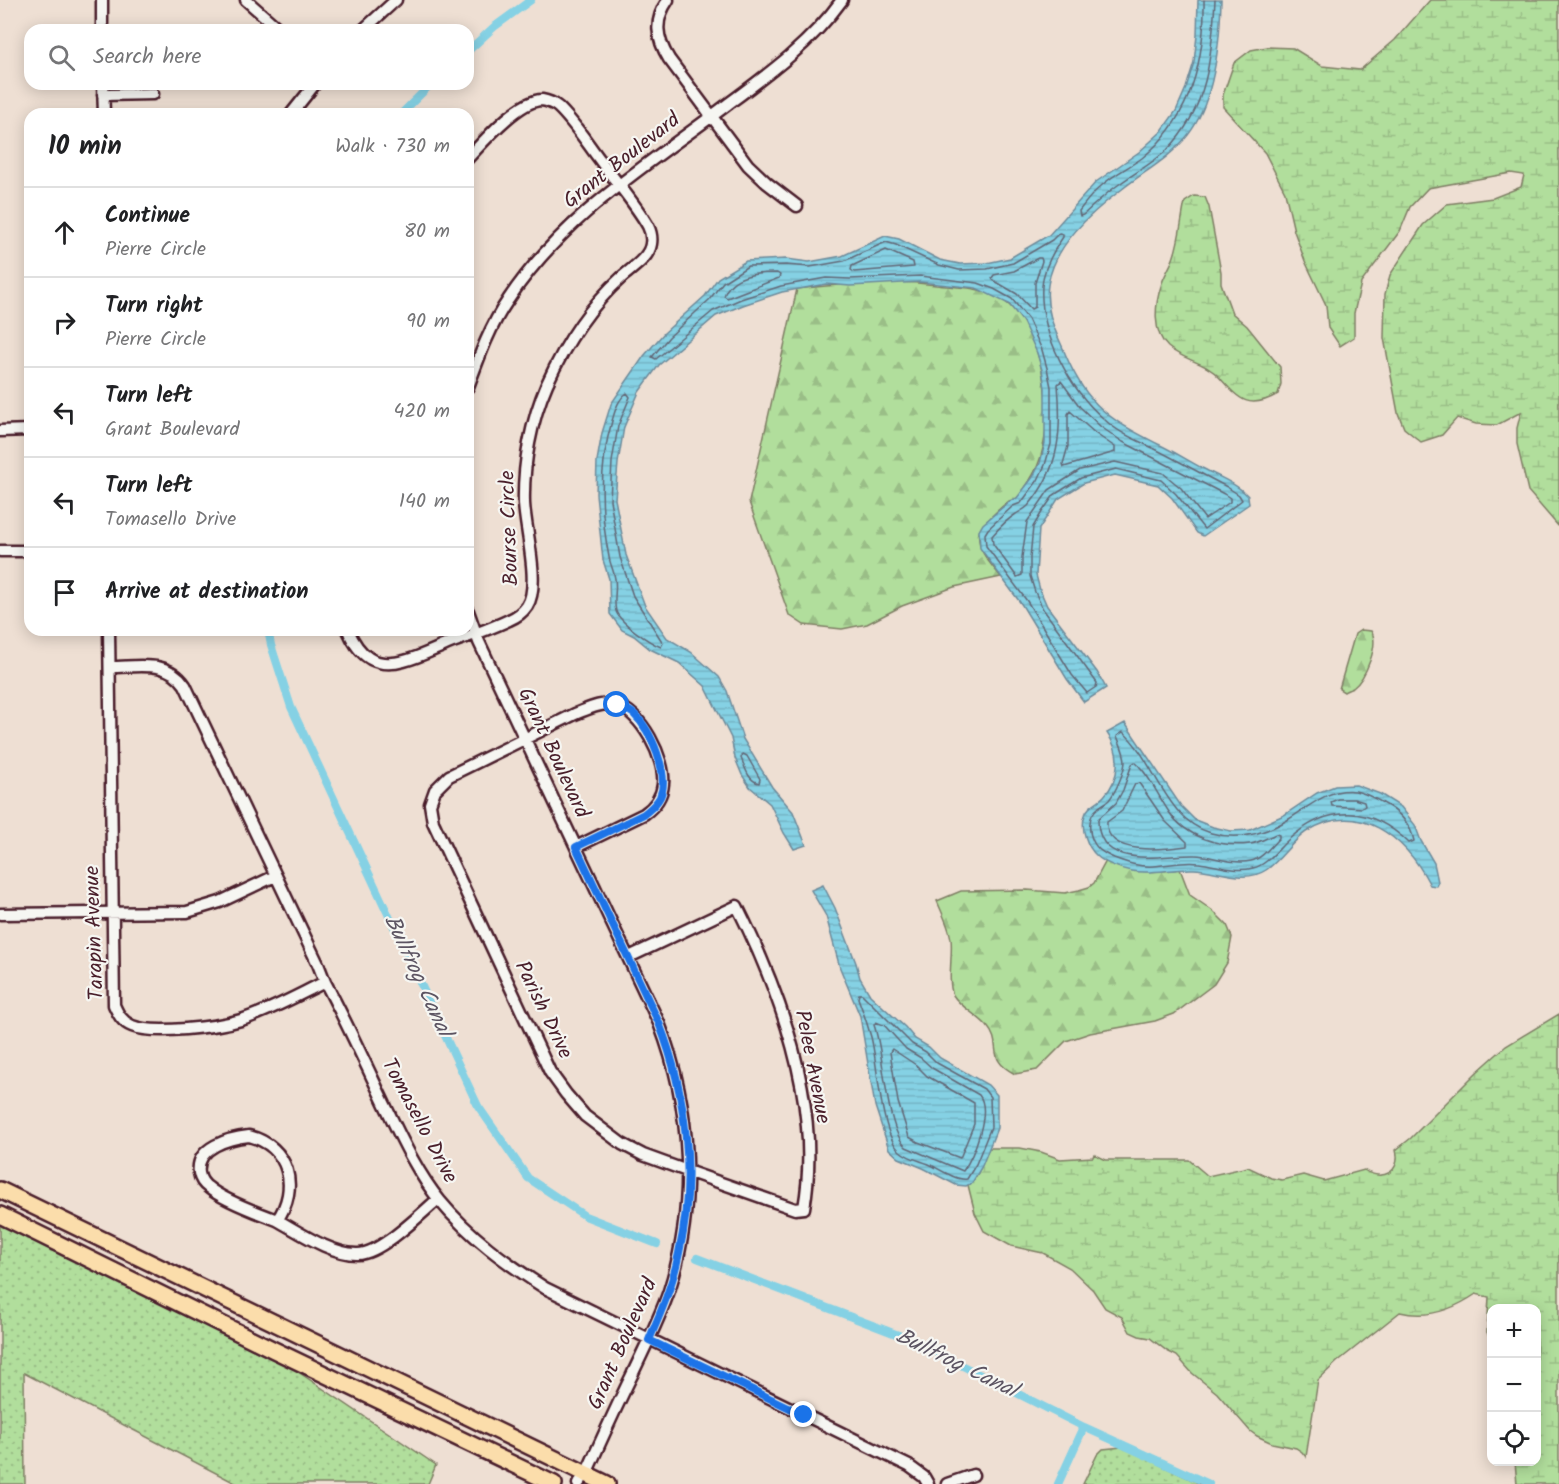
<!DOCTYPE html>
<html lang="en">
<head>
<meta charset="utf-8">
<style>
	body { margin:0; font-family:Kalam,sans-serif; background:#f6f6f6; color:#202124 }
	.controls { position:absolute; right:18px; bottom:18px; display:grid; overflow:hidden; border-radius:12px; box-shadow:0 3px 15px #0003 }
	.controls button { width:54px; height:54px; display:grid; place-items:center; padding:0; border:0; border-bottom:2px solid #e0e0e0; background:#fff; color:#202124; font:30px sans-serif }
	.stop { position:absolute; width:18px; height:18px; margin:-14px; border:4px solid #1a73e8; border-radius:50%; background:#fff }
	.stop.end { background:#1a73e8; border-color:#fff; box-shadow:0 2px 6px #0008 }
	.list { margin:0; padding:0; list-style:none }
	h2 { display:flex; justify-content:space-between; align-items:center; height:78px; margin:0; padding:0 24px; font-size:26px }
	h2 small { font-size:20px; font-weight:400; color:#757577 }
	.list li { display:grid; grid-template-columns:39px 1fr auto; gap:18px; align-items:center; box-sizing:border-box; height:90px; padding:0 24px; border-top:2px solid #e0e0e0 }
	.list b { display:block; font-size:22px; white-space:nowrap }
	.list p { margin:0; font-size:20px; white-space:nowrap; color:#757577 }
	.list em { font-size:20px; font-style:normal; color:#757577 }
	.icon { flex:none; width:33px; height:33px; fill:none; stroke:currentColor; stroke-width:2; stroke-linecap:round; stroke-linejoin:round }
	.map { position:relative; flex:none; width:1559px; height:1484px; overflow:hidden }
	.search { position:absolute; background:#fff; box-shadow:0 3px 15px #0003; left:24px; top:24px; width:450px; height:66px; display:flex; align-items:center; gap:15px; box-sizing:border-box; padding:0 21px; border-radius:18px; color:#757577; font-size:22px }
	.panel { position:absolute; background:#fff; box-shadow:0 3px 15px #0003; left:24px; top:108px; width:450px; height:528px; border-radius:18px }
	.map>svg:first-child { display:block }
</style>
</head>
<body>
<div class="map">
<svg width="1559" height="1484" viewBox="0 0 1559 1484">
	<defs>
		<pattern id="grass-dots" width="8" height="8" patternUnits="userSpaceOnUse" patternTransform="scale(1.5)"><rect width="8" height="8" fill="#b1de9c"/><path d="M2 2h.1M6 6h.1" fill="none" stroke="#9abe87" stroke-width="1.8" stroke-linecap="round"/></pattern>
		<pattern id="forest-firs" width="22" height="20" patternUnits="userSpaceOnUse" patternTransform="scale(1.5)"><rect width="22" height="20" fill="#b1de9c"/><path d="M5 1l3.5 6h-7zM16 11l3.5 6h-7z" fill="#9abe87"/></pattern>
		<pattern id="wetland-marsh" width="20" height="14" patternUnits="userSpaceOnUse" patternTransform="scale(1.5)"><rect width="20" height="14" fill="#b1de9c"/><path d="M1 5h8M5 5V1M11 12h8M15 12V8" fill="none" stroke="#9abe87"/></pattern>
		<pattern id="water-rules" width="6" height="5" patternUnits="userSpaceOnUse" patternTransform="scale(1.5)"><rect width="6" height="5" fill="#85d1e4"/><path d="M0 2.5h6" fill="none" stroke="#74b3c4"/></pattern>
	</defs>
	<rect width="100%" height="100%" fill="#eedfd3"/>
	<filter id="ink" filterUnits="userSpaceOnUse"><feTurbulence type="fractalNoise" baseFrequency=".0167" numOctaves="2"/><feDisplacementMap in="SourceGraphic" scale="12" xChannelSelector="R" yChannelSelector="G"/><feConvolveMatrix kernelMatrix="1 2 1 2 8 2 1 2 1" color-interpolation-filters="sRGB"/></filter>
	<g filter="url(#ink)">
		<path fill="url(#grass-dots)" stroke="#7e7e64" stroke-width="1.5" d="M0,1220L273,1355L436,1465L428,1484H237L24,1373L25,1484H0Z
			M1122,1447L1201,1484H1083L1097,1455L1103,1449Z"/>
		<path fill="url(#forest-firs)" stroke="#7e7e64" stroke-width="1.5" d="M895,282C910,282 922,283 936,285C961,288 988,286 1009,305C1047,338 1058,433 1033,475C1029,482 1023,492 1017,498C1014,501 1013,499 1009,501C1002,506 980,526 979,534C977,551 991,564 1001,577L954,587L902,606L867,624L842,629L804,625L789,615L749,502L797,289C830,284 862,284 895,282Z
			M1361,630L1371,631C1380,644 1365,679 1353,688C1353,688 1345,691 1344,692L1339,689L1355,634Z
			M1106,861C1137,874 1147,873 1180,869L1190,895L1213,911L1227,925L1232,937L1227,963L1214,984L1174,1014L1155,1021L1090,1033L1066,1041L1037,1070L1015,1074C984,1058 1004,1046 987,1026C978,1015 960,1007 953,995C947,982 953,954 951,939C949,926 942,913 937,901L961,891L1027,890L1065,893L1079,890L1089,887L1094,883Z"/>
		<path fill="url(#wetland-marsh)" stroke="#7e7e64" stroke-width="1.5" d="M1430,0H1559V527L1528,491L1517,444V428L1521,412L1497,425L1476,424L1457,418L1442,435L1421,442L1404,428L1398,413L1384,338L1385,294L1390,275L1423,225L1447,204L1493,198L1521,187L1524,175L1511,173L1428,188L1410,207L1400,231L1361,283L1354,313V337L1340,346L1328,328L1326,305L1305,261L1294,231L1285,192L1265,153L1223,107V95L1234,63L1251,50L1267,47L1293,48L1322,66L1360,70L1395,40Z
			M1194,196L1205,197L1209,207L1221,272V283L1232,313L1247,326L1280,367L1281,384L1278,394C1248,411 1239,399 1220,378C1206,362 1183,360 1168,347C1152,332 1155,305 1161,286C1164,275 1171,266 1174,256C1180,238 1181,220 1185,202Z
			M1559,1014V1484H1517L1515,1462H1536V1308H1492L1491,1341L1487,1332L1489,1297L1476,1294C1454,1309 1427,1319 1400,1312L1337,1362L1318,1380L1306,1457L1302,1452L1296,1448L1272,1443L1257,1436L1250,1431L1217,1393L1192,1373L1177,1356L1167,1351L1150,1338L1139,1336L1130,1332L1122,1317L1105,1308L1093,1290L1070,1268L1043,1253L1011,1246L984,1231L975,1213L968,1185C980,1176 982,1160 988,1148H1020L1041,1152L1060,1159L1093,1157L1094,1154L1106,1160H1189L1208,1176L1248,1167L1271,1178L1282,1180L1303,1175L1324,1181L1364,1170C1382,1182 1402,1172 1396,1150L1411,1138L1477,1072L1506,1046Z"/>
		<path fill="url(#water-rules)" stroke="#6d8a9a" stroke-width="1.5" d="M1198,0H1221C1220,42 1215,101 1188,135C1169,159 1145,171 1121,190C1091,213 1054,245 1048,285C1045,306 1053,327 1062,346C1069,364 1078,383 1091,398C1109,420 1133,431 1158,444C1173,451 1187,460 1202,468C1217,476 1236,483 1248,496L1249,504L1203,536L1197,533L1172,498L1158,485L1115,475L1084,483L1058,499L1039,529L1036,575L1040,590L1047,606L1097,672L1106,688L1084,702L1067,679L1022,605L980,548L979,531L983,524L1010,501L1017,498L1033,477L1040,463L1045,443V388L1042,370L1037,353L1023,322L1009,304L976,288L920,282L850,286L827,284L782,292L743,305L716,316L659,365L639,392L624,427L618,463L615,499L626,555L645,606L667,638L691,652L719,677L727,691L743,739L772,787L793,812L806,845L794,849L784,833L770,804L750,787L742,775L735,758L731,738L705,686L679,663L650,649L634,636L622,630L610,614L609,579L603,560L596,494L597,461L602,433L611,404L644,356L664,333L705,296L718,278L746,261L786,259L809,262L842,256L885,236L899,239L940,260L960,264L987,263L1010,258L1049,235L1096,182L1139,152L1161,132L1176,111L1186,88L1194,62L1197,35Z
			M1125,723L1181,806L1195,820L1213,827L1231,831L1250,830L1284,815L1317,793L1335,786L1356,785L1380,794L1401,807L1415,825L1421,841L1434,863L1438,882L1436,886L1430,885C1406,838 1359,798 1306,832C1291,842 1281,860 1266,870C1245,884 1217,870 1194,869C1173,868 1152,875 1131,871C1121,869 1104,863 1097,856C1087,847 1080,828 1085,815C1088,805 1098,803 1104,796C1121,778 1121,752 1107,733Z
			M823,885L835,908L856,963L860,978L870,995L905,1027L915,1039L929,1047L940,1058L988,1085L997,1095V1128L982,1166L972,1183L966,1186L956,1185L923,1168L899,1158L889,1149L875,1106L860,1016L840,968L826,916L811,890Z"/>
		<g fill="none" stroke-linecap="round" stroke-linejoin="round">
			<path stroke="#626675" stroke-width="1.5" d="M1204,0C1205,60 1191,119 1142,158C1128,168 1112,175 1100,187C1092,194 1085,203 1079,211L1080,216L1083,215C1094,205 1105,194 1118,185C1134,173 1152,164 1167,150C1208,109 1212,55 1215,0
				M1059,233L1063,234V237C1054,250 1043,269 1042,286C1039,332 1070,390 1104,419C1118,433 1137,440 1155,449C1179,461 1203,475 1227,487L1239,495L1242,500L1204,529L1176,494L1161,480L1116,469L1081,478L1054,495L1042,512L1033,527L1030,558V576L1035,592L1043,609L1097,683L1096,687L1087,693L1072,675L1027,601L986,546L985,534L988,529L1013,506L1021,503L1038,480L1045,465L1051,444V387L1047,368L1042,350L1028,319L1012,299L994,289L978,283L920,276L850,279L826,278L781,286L741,299L713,311L656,359L652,357L669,337L709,300L723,282L748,266L786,265L810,267L844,261L886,242L896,245L939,265L959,270L987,269L1013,263L1052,240Z
				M886,250L913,262L914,267L854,272L851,270L852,266Z
				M1038,258H1041L1042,261L1035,283V307L1031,309L1017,294L993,280L992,278L994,275L1014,271Z
				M777,273L780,275L779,278L727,298L724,296C731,274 758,273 777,273Z
				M1061,381L1080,407L1101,427L1123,442L1224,494L1230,498V502L1205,519L1181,488L1163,473L1115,462L1080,470L1049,490L1027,522L1022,557V575L1017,577L993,544L992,536C999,528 1008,519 1016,514C1020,511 1024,510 1028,506C1060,469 1062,431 1058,384Z
				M627,393L630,397L618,426L612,462L610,500L620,557L633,596L663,643L661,647C650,643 619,622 616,611C613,601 617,589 615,579C614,571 610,564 609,557C600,512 599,465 612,421C615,411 618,399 627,393Z
				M1070,411L1096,434L1115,447V452L1064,467L1063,464L1068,446V414Z
				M1123,732C1156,761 1164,819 1211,833C1239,841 1265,834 1289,819C1309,807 1329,787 1355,791C1366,793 1378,800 1388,806C1401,814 1411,826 1414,841L1409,843C1371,806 1329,803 1288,840C1278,849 1267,865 1253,868C1235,873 1217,865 1199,863C1184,861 1169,865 1154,866C1139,867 1127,863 1114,858C1105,854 1097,850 1093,841C1088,831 1088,815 1098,808C1101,805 1106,803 1109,800C1116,791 1124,773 1125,762C1125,753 1120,744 1117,736Z
				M743,754L747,756L760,779L759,783C748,781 745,767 741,758Z
				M1135,762C1149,774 1158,796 1169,812C1186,837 1220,848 1250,844C1259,843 1268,837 1276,834L1279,835V838C1271,846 1262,859 1251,861C1232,865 1214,856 1195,855C1163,854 1097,872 1098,819L1116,803L1123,790L1132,764Z
				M1139,783L1165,821L1187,842V846C1165,849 1105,857 1107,822L1122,811L1135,784Z
				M1338,799H1354L1364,802L1365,806L1362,808L1332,806L1331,802Z
				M859,994H862L912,1044L926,1052L937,1063L984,1089L990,1097L991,1127L976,1164L967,1179C958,1181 942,1171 933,1166C923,1161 909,1159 900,1151C880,1134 878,1063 871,1037C867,1023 863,1011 858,998Z
				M876,1022L885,1026L906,1049L921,1058L932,1068L979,1095C992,1111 973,1157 963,1171L906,1147C885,1127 885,1055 874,1025Z
				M892,1049L916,1065L927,1076L974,1103V1124L960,1158L918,1142L909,1137L898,1102L890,1052Z"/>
			<path stroke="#85d1e4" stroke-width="8" d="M468,51L494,27L531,0
				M401,114L431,84
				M268,630L271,645L291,707L478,1106L528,1178L585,1216L657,1244
				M697,1258L909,1339L1084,1427L1209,1484
				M1058,1484L1084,1427"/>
			<defs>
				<path id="minor" d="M102,0V30
					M246,0L280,30
					M668,0C654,20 656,38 669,59L748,165L767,183L797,206
					M363,30L396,0
					M103,84L104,114
					M103,95L153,94
					M291,114L315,84
					M468,387C479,357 490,326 508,300C564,215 648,165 728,104C770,73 811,43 842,0
					M0,431L30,430
					M0,551H30
					M468,611L479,642L659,1023C692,1108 697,1204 669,1291C659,1320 645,1347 632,1375C616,1407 601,1441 586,1474L578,1484
					M109,630L114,1005C118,1014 122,1022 132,1026C154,1035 217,1027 241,1020C270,1011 298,995 325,982
					M348,630C359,656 375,669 404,661C420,657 435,649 450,643C470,636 490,629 509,620C516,617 523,612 527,606C541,585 525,529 524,503C523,464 531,421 547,384C565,344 589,307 622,277C632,268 649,258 651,244C652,238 651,232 648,226C635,203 616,182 600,160C587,143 574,122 558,107C553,103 548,101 542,100C519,100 483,142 468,158
					M110,667C139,667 167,659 185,685L318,964L325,982C347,1023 367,1067 387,1109C402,1140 418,1174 440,1201C469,1236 506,1263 545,1288L909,1466L924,1477L928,1484
					M576,847L644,814C654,807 662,797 663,784C666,760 641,710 615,705C601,702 588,709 575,714L449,776L435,790L430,804L433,822L550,1072L566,1094L585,1116L622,1144L643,1155L687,1171L795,1209L804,1208C822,1107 782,996 737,906L629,957
					M0,914L187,912L220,902L275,876
					M249,1136C289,1146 300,1188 277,1220C258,1213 223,1200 209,1188C203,1184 200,1179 199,1173C195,1147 230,1138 249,1136Z
					M277,1220C299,1232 332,1255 358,1254C380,1254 421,1214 438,1199
					M947,1484L973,1475"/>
				<path id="highway" d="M0,1190L607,1484
					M0,1215L274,1350L554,1484"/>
			</defs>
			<use href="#minor" stroke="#4a1f2b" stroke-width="15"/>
			<use href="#highway" stroke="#4a1f2b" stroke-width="20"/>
			<use href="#minor" stroke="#f6f6f2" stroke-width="10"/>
			<use href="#highway" stroke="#fbddab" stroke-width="15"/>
		</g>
	</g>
	<g fill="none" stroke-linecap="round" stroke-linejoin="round" filter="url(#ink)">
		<path stroke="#1a73e8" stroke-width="8" d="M617,705C623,708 629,710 634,714C651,730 670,775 660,797C656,805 650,809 644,814L576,847L659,1023C687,1094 696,1178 679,1253C673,1284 661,1312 649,1340L804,1415"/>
	</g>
	<g text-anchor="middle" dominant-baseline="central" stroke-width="4.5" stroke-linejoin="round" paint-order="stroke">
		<g font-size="21" fill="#4a1f2b" stroke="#f6f6f2">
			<text transform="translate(622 161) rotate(-38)">Grant Boulevard</text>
			<text transform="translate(510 528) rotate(-92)">Bourse Circle</text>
			<text transform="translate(553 753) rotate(65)">Grant Boulevard</text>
			<text transform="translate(95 933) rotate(-92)">Tarapin Avenue</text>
			<text transform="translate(543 1010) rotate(64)">Parish Drive</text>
			<text transform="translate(812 1067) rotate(79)">Pelee Avenue</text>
			<text transform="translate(419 1121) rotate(62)">Tomasello Drive</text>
			<text transform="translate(623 1344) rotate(-66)">Grant Boulevard</text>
		</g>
		<g font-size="22" font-style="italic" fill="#5c5462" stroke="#f6f6f2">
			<text transform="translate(417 976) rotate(65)">Bullfrog Canal</text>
			<text transform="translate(956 1364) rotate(26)">Bullfrog Canal</text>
		</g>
	</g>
</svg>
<div class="controls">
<button>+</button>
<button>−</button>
<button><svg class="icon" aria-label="locate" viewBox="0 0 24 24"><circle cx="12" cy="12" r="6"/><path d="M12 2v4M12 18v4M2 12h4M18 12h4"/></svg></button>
</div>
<div class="stop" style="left:617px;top:705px"></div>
<div class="stop end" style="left:804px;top:1415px"></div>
<div class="search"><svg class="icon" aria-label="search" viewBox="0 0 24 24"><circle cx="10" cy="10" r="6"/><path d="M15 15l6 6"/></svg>Search here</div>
<section class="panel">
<h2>10 min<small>Walk · 730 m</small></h2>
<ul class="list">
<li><svg class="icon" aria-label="ahead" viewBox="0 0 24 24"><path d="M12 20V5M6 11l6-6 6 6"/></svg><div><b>Continue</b><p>Pierre Circle</p></div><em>80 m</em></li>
<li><svg class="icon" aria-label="right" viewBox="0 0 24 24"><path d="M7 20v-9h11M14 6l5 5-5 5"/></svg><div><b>Turn right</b><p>Pierre Circle</p></div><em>90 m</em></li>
<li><svg class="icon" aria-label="left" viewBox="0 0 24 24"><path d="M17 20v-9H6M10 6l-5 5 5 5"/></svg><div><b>Turn left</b><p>Grant Boulevard</p></div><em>420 m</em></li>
<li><svg class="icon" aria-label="left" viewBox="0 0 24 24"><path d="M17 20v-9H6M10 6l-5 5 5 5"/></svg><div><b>Turn left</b><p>Tomasello Drive</p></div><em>140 m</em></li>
<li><svg class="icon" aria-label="arrive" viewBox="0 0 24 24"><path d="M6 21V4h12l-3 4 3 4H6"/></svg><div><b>Arrive at destination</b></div></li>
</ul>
</section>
</div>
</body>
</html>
